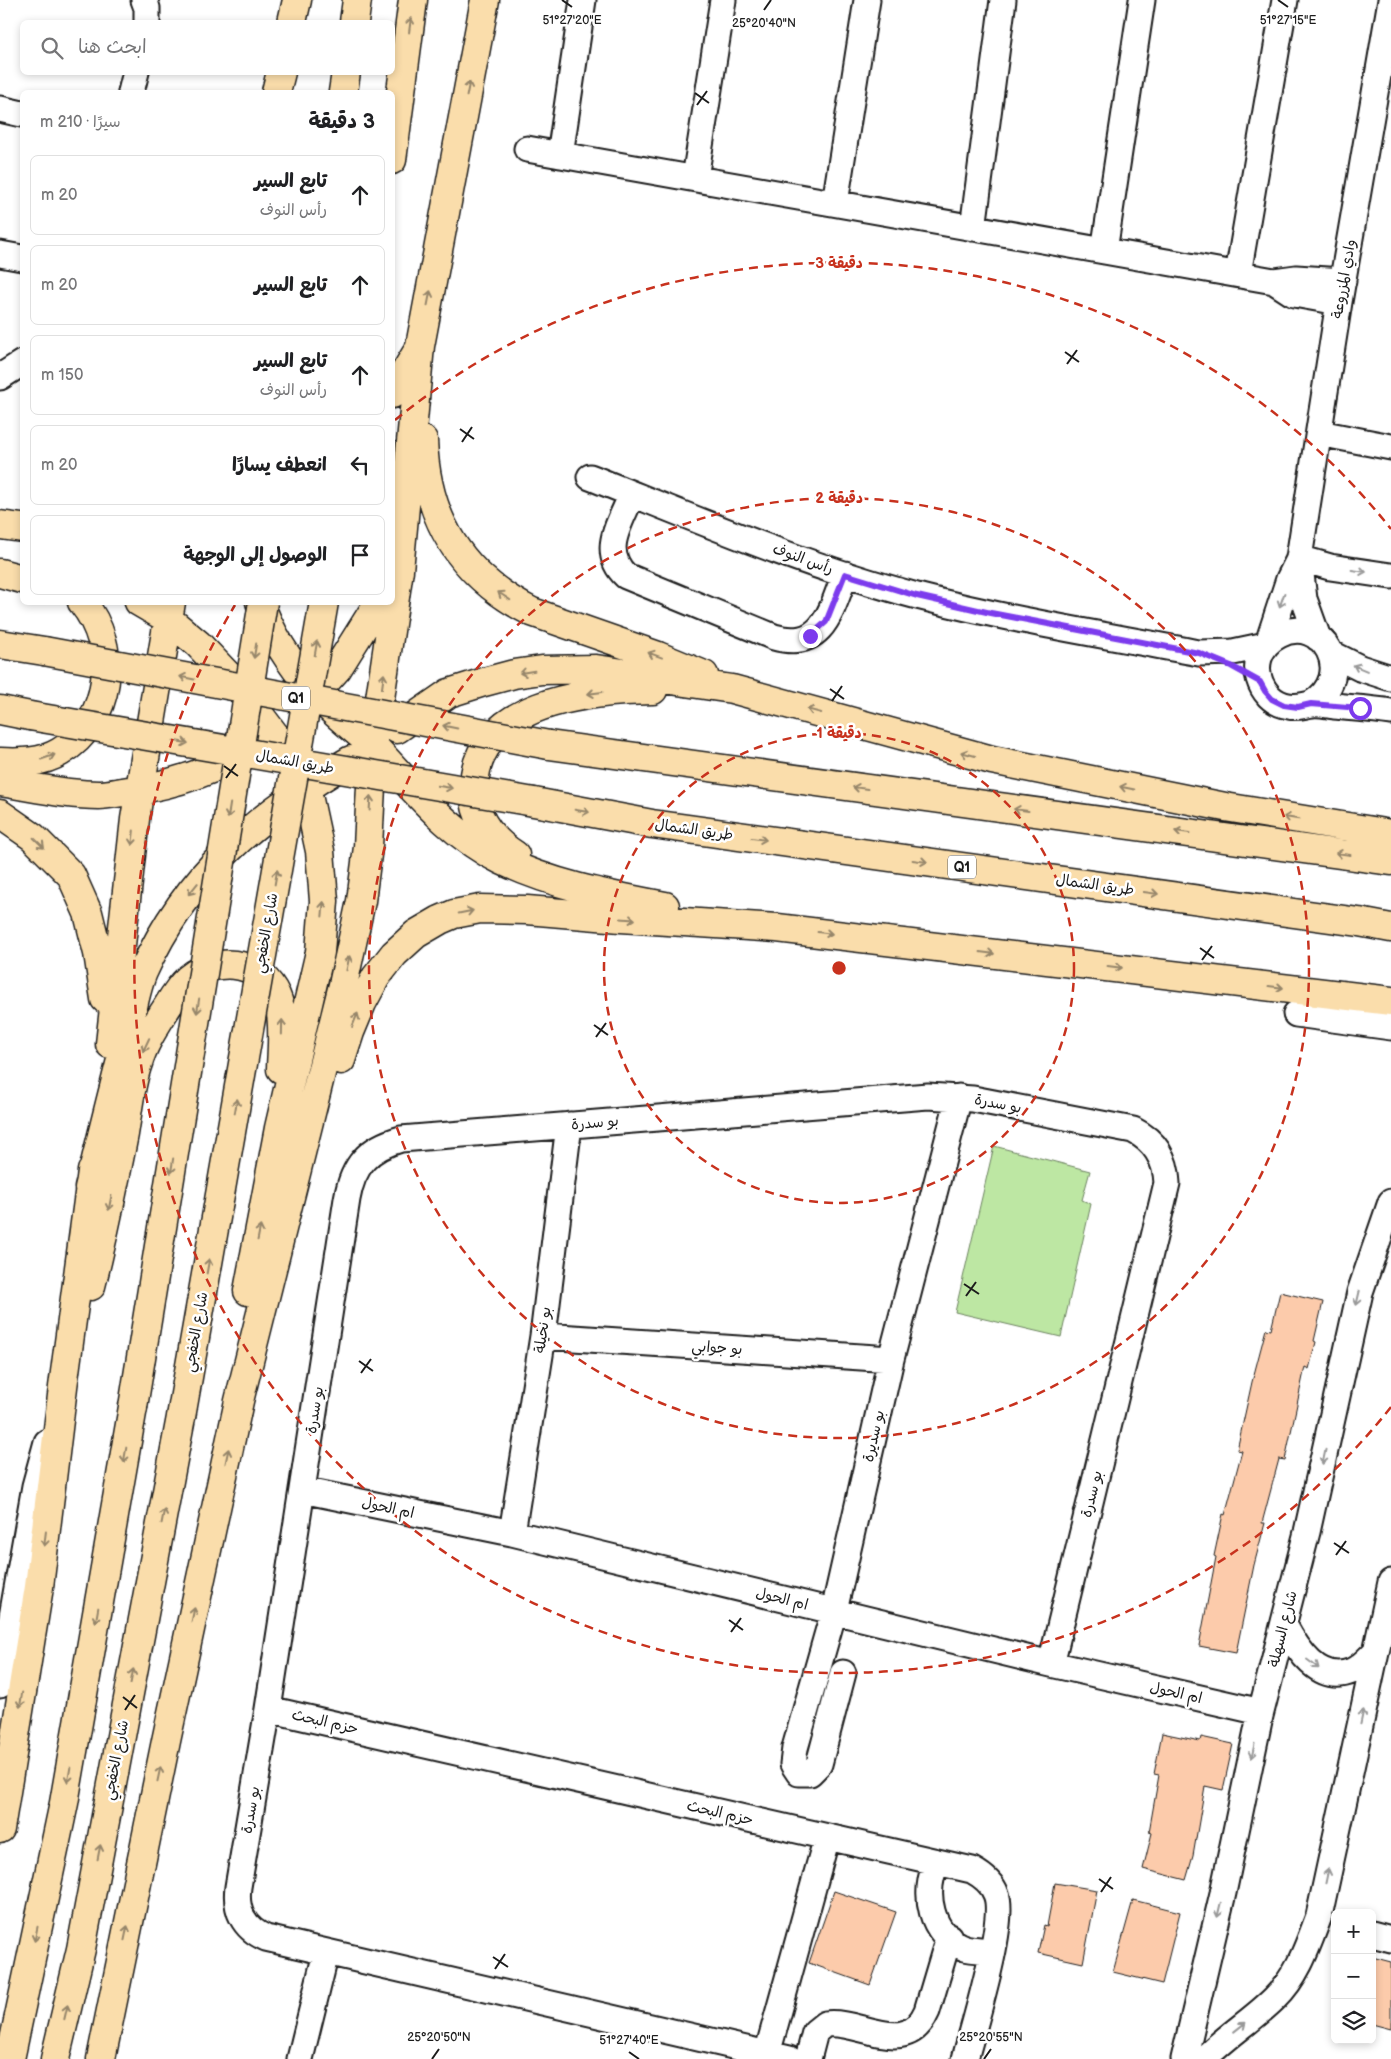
<!DOCTYPE html>
<html lang="ar">
<head>
<meta charset="utf-8">
<style>
	body { margin:0; font-family:"Balsamiq Sans","Playpen Sans Arabic",sans-serif; background:#f2f2f2; color:#202124; direction:rtl }
	.controls { position:absolute; right:15px; bottom:15px; display:grid; overflow:hidden; border-radius:8px; box-shadow:0 2px 8px #0003 }
	.controls button { width:45px; height:45px; display:grid; place-items:center; padding:0; border:0; border-bottom:1px solid #e0e0e0; background:#fff; color:#202124; font:25px sans-serif }
	.stop { position:absolute; width:15px; height:15px; margin:-11px; border:4px solid #7c3aed; border-radius:50%; background:#fff }
	.stop.end { background:#7c3aed; border-color:#fff; box-shadow:0 1px 5px #0008 }
	.list { margin:0; padding:0; list-style:none }
	h2 { display:flex; justify-content:space-between; align-items:center; height:65px; margin:0; padding:0 20px; font-size:21px }
	h2 small { font-size:16px; font-weight:400; color:#757577 }
	.list li { display:grid; grid-template-columns:32px 1fr auto; gap:15px; align-items:center; box-sizing:border-box; height:80px; margin:0 10px 10px; padding:0 10px; border:1px solid #e0e0e0; border-radius:8px }
	.list b { display:block; font-size:19px; white-space:nowrap }
	.list p { margin:0; font-size:16px; white-space:nowrap; color:#757577 }
	.list em { font-size:16px; font-style:normal; color:#757577 }
	.icon { flex:none; width:28px; height:28px; fill:none; stroke:currentColor; stroke-width:2; stroke-linecap:round; stroke-linejoin:round }
	.map { position:relative; flex:none; width:1391px; height:2059px; overflow:hidden; direction:ltr }
	.search { position:absolute; background:#fff; box-shadow:0 2px 8px #0003; left:20px; top:20px; width:375px; height:55px; display:flex; align-items:center; gap:12px; box-sizing:border-box; padding:0 18px; border-radius:8px; color:#757577; font-size:19px }
	.panel { position:absolute; background:#fff; box-shadow:0 2px 8px #0003; left:20px; top:90px; width:375px; height:515px; border-radius:8px; direction:rtl }
	.map>svg:first-child { display:block }
</style>
</head>
<body>
<div class="map">
<svg width="1391" height="2059" viewBox="0 0 1391 2059">
	<rect width="100%" height="100%" fill="#fff"/>
	<filter id="ink" filterUnits="userSpaceOnUse"><feTurbulence type="fractalNoise" baseFrequency=".02" numOctaves="2"/><feDisplacementMap in="SourceGraphic" scale="10" xChannelSelector="R" yChannelSelector="G"/><feConvolveMatrix kernelMatrix="1 2 1 2 8 2 1 2 1" color-interpolation-filters="sRGB"/></filter>
	<g filter="url(#ink)">
		<path fill="#bde7a3" stroke="#6c8260" d="M994,1146L1090,1171L1082,1200L1091,1204L1061,1337L955,1312Z"/>
		<path fill="#fccbab" stroke="#1c1c1c" d="M1280,1292L1323,1302L1314,1341L1316,1342L1309,1369L1305,1367L1285,1460L1279,1459L1262,1523H1265L1254,1565L1236,1653L1199,1646L1216,1557L1214,1556L1223,1514L1225,1515L1242,1451L1237,1450L1252,1382L1266,1329L1271,1330Z
			M1162,1733L1200,1741L1201,1737L1233,1744L1223,1790L1205,1786L1193,1856L1186,1880L1143,1869L1152,1833L1149,1832L1159,1775L1154,1774Z
			M1055,1883L1097,1890L1083,1963L1038,1953L1044,1925L1047,1926Z
			M834,1891L896,1912L870,1985L809,1963Z
			M1133,1900L1180,1912L1162,1984L1113,1972Z
			M1372,1957L1391,1962V2029L1372,2024Z"/>
		<g fill="none" stroke-linecap="round" stroke-linejoin="round">
			<defs>
				<path id="minor" d="M144,0L147,8V22
					M131,92L136,72
					M0,109L22,114
					M527,149L1274,281L1296,278L1343,281
					M560,155L583,0
					M695,178L723,0
					M835,203L867,0
					M973,228L1003,0
					M1104,251L1142,0
					M0,254L22,258
					M1238,274L1285,0
					M1274,281L1294,294L1339,302
					M0,377L22,363
					M1319,433L1391,447
					M590,477C698,520 805,566 917,596C1010,620 1105,635 1199,653L1233,652L1266,645
					M632,494C621,522 599,551 626,576L774,637C823,651 831,611 845,574
					M1299,558L1330,567L1391,576
					M1318,638L1304,599L1299,558L1339,302L1391,0
					M1268,643L1289,579L1298,561
					M1330,653L1360,668L1391,678
					M1311,704C1358,675 1322,613 1279,635C1269,640 1262,648 1259,658C1255,672 1260,686 1269,696C1275,702 1282,705 1289,706C1298,708 1304,705 1312,704C1319,703 1327,705 1334,706C1353,708 1372,709 1391,712
					M1296,1014L1391,1027
					M543,1336L891,1359
					M302,1490L512,1533L1051,1664L1261,1712
					M512,1533L543,1336L569,1125
					M1284,1625C1297,1649 1319,1685 1352,1671C1361,1667 1369,1658 1376,1651
					M843,1673L819,1764L810,1773H799L793,1764L795,1748L834,1611L891,1359L959,1097
					M0,1685L35,1486L47,1442
					M268,1709L972,1870C983,1876 992,1883 996,1894C1007,1920 973,2028 965,2059
					M937,1862C922,1892 930,1936 965,1948C973,1950 984,1950 992,1951
					M1372,1934L1391,1939
					M767,2054L827,1837
					M300,2059L326,1953
					M789,2059L266,1938C243,1928 235,1910 238,1887L268,1709L347,1199C353,1165 368,1148 401,1139L928,1096L973,1099L1133,1130C1155,1141 1166,1159 1167,1183L1051,1664
					M808,2059L815,2032L825,2024C861,2019 906,2059 927,2011L949,1937
					M1184,2059L1223,1893L1260,1716L1307,1532L1360,1292L1391,1202
					M1204,2059C1226,2036 1253,2020 1275,1998C1298,1976 1308,1945 1319,1916L1391,1582"/>
				<path id="highway" d="M292,22L297,0
					M354,22L357,0
					M276,92L281,72
					M343,92L346,72
					M392,160L413,0
					M392,394L416,354
					M423,440C426,520 461,576 532,612L658,656L704,675
					M0,525L22,528
					M0,573L22,579
					M139,602L168,619L198,644L237,685L274,734L306,786L320,851L324,901L320,952L279,1128L248,1291
					M260,602C270,635 293,667 315,693C333,714 357,730 377,750C414,789 451,836 501,860C553,885 608,895 665,906
					M0,644L44,651
					M304,706L337,669L379,602
					M0,710L30,716
					M397,729L449,693L484,682L514,674L542,670L596,669L732,689L992,760L1225,807L1391,834
					M549,745L1391,861
					M0,762C20,763 42,763 60,752C112,721 120,648 82,602
					M0,782C33,787 66,795 99,795C109,795 120,792 130,791C176,784 216,771 255,746
					M534,802L652,824L1359,922L1391,928
					M0,814L33,837L71,875L88,913L98,953L105,999
					M515,855C492,840 474,819 474,790C473,702 587,691 653,690
					M110,1044L135,819L171,602
					M341,1060L350,1032L362,1003L376,977L394,954L416,934L440,920L454,914L480,909L527,910L621,918L777,928L1391,1001
					M89,1188C101,1139 113,1090 126,1041C131,1019 134,993 143,972C187,873 260,813 351,760
					M91,1286C104,1235 114,1185 124,1134C128,1111 130,1085 138,1063C143,1045 154,1028 164,1012C171,1001 178,988 188,979C205,964 232,960 252,970C290,990 282,1034 281,1069
					M0,1829L39,1587L63,1387L92,1171
					M10,2059L64,1803L133,1407
					M55,2059L81,1949L181,1417
					M101,2059L166,1741L239,1401L343,985L361,901L368,847L373,746L399,570L420,346L485,0"/>
			</defs>
			<use href="#minor" stroke="#1c1c1c" stroke-width="29"/>
			<use href="#highway" stroke="#1c1c1c" stroke-width="31"/>
			<use href="#minor" stroke="#fff" stroke-width="25"/>
			<use href="#highway" stroke="#faddab" stroke-width="28"/>
			<defs>
				<path id="highway-bridge" d="M44,651L549,745
					M30,716L534,802
					M133,1407L263,602
					M181,1417L324,602"/>
			</defs>
			<use href="#highway-bridge" stroke="#1c1c1c" stroke-width="31" stroke-linecap="butt"/>
			<use href="#highway-bridge" stroke="#faddab" stroke-width="28"/>
		</g>
		<defs><path id="oneway-shaft" d="M-6 0H5M1.5-3L5.5 0L1.5 3" fill="none" stroke-width="1.6" stroke-linecap="round" stroke-linejoin="round" transform="scale(1.25)"/></defs>
		<g stroke="#96866b">
			<use href="#oneway-shaft" transform="translate(410 25) rotate(-83)"/>
			<use href="#oneway-shaft" transform="translate(468 89) rotate(-79)"/>
			<use href="#oneway-shaft" transform="translate(429 298) rotate(-79)"/>
			<use href="#oneway-shaft" transform="translate(504 596) rotate(-146)"/>
			<use href="#oneway-shaft" transform="translate(316 648) rotate(-80)"/>
			<use href="#oneway-shaft" transform="translate(255 651) rotate(99)"/>
			<use href="#oneway-shaft" transform="translate(655 655) rotate(-160)"/>
			<use href="#oneway-shaft" transform="translate(527 672) rotate(171)"/>
			<use href="#oneway-shaft" transform="translate(187 678) rotate(-169)"/>
			<use href="#oneway-shaft" transform="translate(383 681) rotate(-82)"/>
			<use href="#oneway-shaft" transform="translate(595 693) rotate(173)"/>
			<use href="#oneway-shaft" transform="translate(814 711) rotate(-165)"/>
			<use href="#oneway-shaft" transform="translate(450 727) rotate(-169)"/>
			<use href="#oneway-shaft" transform="translate(181 742) rotate(10)"/>
			<use href="#oneway-shaft" transform="translate(968 754) rotate(-165)"/>
			<use href="#oneway-shaft" transform="translate(48 757) rotate(-19)"/>
			<use href="#oneway-shaft" transform="translate(445 787) rotate(10)"/>
			<use href="#oneway-shaft" transform="translate(860 788) rotate(-172)"/>
			<use href="#oneway-shaft" transform="translate(1127 788) rotate(-169)"/>
			<use href="#oneway-shaft" transform="translate(370 803) rotate(-87)"/>
			<use href="#oneway-shaft" transform="translate(1021 810) rotate(-172)"/>
			<use href="#oneway-shaft" transform="translate(229 811) rotate(99)"/>
			<use href="#oneway-shaft" transform="translate(582 811) rotate(10)"/>
			<use href="#oneway-shaft" transform="translate(1291 818) rotate(-171)"/>
			<use href="#oneway-shaft" transform="translate(1182 832) rotate(-172)"/>
			<use href="#oneway-shaft" transform="translate(133 838) rotate(96)"/>
			<use href="#oneway-shaft" transform="translate(759 839) rotate(8)"/>
			<use href="#oneway-shaft" transform="translate(39 843) rotate(44)"/>
			<use href="#oneway-shaft" transform="translate(1343 854) rotate(-172)"/>
			<use href="#oneway-shaft" transform="translate(920 861) rotate(8)"/>
			<use href="#oneway-shaft" transform="translate(276 877) rotate(-80)"/>
			<use href="#oneway-shaft" transform="translate(193 889) rotate(129)"/>
			<use href="#oneway-shaft" transform="translate(1151 893) rotate(8)"/>
			<use href="#oneway-shaft" transform="translate(323 909) rotate(-85)"/>
			<use href="#oneway-shaft" transform="translate(466 912) rotate(-11)"/>
			<use href="#oneway-shaft" transform="translate(628 919) rotate(4)"/>
			<use href="#oneway-shaft" transform="translate(825 933) rotate(7)"/>
			<use href="#oneway-shaft" transform="translate(987 953) rotate(7)"/>
			<use href="#oneway-shaft" transform="translate(348 963) rotate(-78)"/>
			<use href="#oneway-shaft" transform="translate(1115 967) rotate(7)"/>
			<use href="#oneway-shaft" transform="translate(1276 987) rotate(7)"/>
			<use href="#oneway-shaft" transform="translate(198 1006) rotate(99)"/>
			<use href="#oneway-shaft" transform="translate(355 1020) rotate(-68)"/>
			<use href="#oneway-shaft" transform="translate(282 1027) rotate(-89)"/>
			<use href="#oneway-shaft" transform="translate(146 1045) rotate(115)"/>
			<use href="#oneway-shaft" transform="translate(236 1106) rotate(-80)"/>
			<use href="#oneway-shaft" transform="translate(172 1166) rotate(99)"/>
			<use href="#oneway-shaft" transform="translate(110 1203) rotate(101)"/>
			<use href="#oneway-shaft" transform="translate(259 1233) rotate(-79)"/>
			<use href="#oneway-shaft" transform="translate(208 1266) rotate(-80)"/>
			<use href="#oneway-shaft" transform="translate(125 1455) rotate(100)"/>
			<use href="#oneway-shaft" transform="translate(227 1456) rotate(-78)"/>
			<use href="#oneway-shaft" transform="translate(163 1516) rotate(-79)"/>
			<use href="#oneway-shaft" transform="translate(45 1539) rotate(97)"/>
			<use href="#oneway-shaft" transform="translate(97 1615) rotate(100)"/>
			<use href="#oneway-shaft" transform="translate(193 1615) rotate(-78)"/>
			<use href="#oneway-shaft" transform="translate(132 1676) rotate(-79)"/>
			<use href="#oneway-shaft" transform="translate(21 1700) rotate(99)"/>
			<use href="#oneway-shaft" transform="translate(159 1774) rotate(-78)"/>
			<use href="#oneway-shaft" transform="translate(69 1775) rotate(100)"/>
			<use href="#oneway-shaft" transform="translate(99 1852) rotate(-79)"/>
			<use href="#oneway-shaft" transform="translate(126 1933) rotate(-78)"/>
			<use href="#oneway-shaft" transform="translate(36 1934) rotate(102)"/>
			<use href="#oneway-shaft" transform="translate(66 2012) rotate(-77)"/>
		</g>
		<g stroke="#999">
			<use href="#oneway-shaft" transform="translate(1359 571) rotate(8)"/>
			<use href="#oneway-shaft" transform="translate(1282 600) rotate(109)"/>
			<use href="#oneway-shaft" transform="translate(1360 668) rotate(-157)"/>
			<use href="#oneway-shaft" transform="translate(1358 1298) rotate(103)"/>
			<use href="#oneway-shaft" transform="translate(1324 1457) rotate(102)"/>
			<use href="#oneway-shaft" transform="translate(1313 1664) rotate(37)"/>
			<use href="#oneway-shaft" transform="translate(1362 1717) rotate(-78)"/>
			<use href="#oneway-shaft" transform="translate(1253 1751) rotate(102)"/>
			<use href="#oneway-shaft" transform="translate(1327 1876) rotate(-78)"/>
			<use href="#oneway-shaft" transform="translate(1219 1910) rotate(103)"/>
			<use href="#oneway-shaft" transform="translate(1240 2027) rotate(-38)"/>
		</g>
	</g>
	<g fill="none" stroke-linecap="round" stroke-linejoin="round" filter="url(#ink)">
		<path stroke="#7c3aed" stroke-width="6" d="M810,636L826,622L845,574L917,596L991,613L1199,653L1231,666L1260,682L1265,691L1272,699L1284,705L1298,707L1311,704L1360,708"/>
	</g>
	<path fill="none" stroke="#1c1c1c" stroke-width="2" d="M562,0L572,7M1278,0L1288,7M764,10L771,0M695,93L709,103M697,105L707,91M1065,352L1079,362M1067,364L1077,350M460,429L474,439M462,442L472,427M830,689L844,699M832,701L842,686M224,766L238,776M226,778L236,764M1200,948L1214,958M1202,960L1212,946M594,1025L608,1035M596,1037L606,1023M964,1284L979,1294M966,1296L976,1282M359,1361L373,1371M361,1373L371,1359M1334,1543L1349,1553M1336,1555L1346,1541M729,1620L743,1630M731,1632L741,1618M123,1697L137,1708M125,1710L135,1695M1099,1879L1113,1889M1101,1892L1111,1877M493,1957L508,1967M495,1969L505,1954M629,2052L639,2059M432,2059L439,2049M984,2059L991,2049"/>
	<g fill="none" stroke="#c8321e" stroke-width="2.5" stroke-dasharray="9 6">
		<circle cx="839" cy="968" r="235"/>
		<circle cx="839" cy="968" r="470"/>
		<path d="M1391 1407A705 705 0 0 1 235 605M395 420A705 705 0 0 1 1391 529"/>
	</g>
	<g text-anchor="middle" dominant-baseline="central" stroke-width="5" stroke-linejoin="round" paint-order="stroke">
		<g fill="#fff" stroke="#606060" stroke-width="1">
			<rect x="282" y="686.5" width="28" height="23" rx="4"/>
			<rect x="948" y="855.5" width="28" height="23" rx="4"/>
		</g>
		<g font-size="14" font-weight="bold" fill="#1c1c1c">
			<text x="296" y="698">Q1</text>
			<text x="962" y="867">Q1</text>
		</g>
		<g font-size="15" fill="#1c1c1c" stroke="#fff">
			<text transform="translate(1344 279) rotate(-80)">وادي المزروعة</text>
			<text transform="translate(803 559) rotate(20)">رأس النوف</text>
			<text transform="translate(295 762) rotate(10)">طريق الشمال</text>
			<text transform="translate(694 830) rotate(8)">طريق الشمال</text>
			<text transform="translate(1095 885) rotate(8)">طريق الشمال</text>
			<text transform="translate(266 933) rotate(-80)">شارع الخفجي</text>
			<text transform="translate(998 1104) rotate(11)">بو سدرة</text>
			<text transform="translate(595 1123) rotate(-5)">بو سدرة</text>
			<text transform="translate(543 1330) rotate(-82)">بو نخيلة</text>
			<text transform="translate(196 1332) rotate(-80)">شارع الخفجي</text>
			<text transform="translate(717 1348) rotate(4)">بو جوابي</text>
			<text transform="translate(315 1410) rotate(-81)">بو سدرة</text>
			<text transform="translate(874 1436) rotate(-77)">بو سديرة</text>
			<text transform="translate(1092 1494) rotate(-76)">بو سدرة</text>
			<text transform="translate(388 1508) rotate(12)">ام الحول</text>
			<text transform="translate(782 1599) rotate(14)">ام الحول</text>
			<text transform="translate(1283 1629) rotate(-76)">شارع السهلة</text>
			<text transform="translate(1176 1693) rotate(13)">ام الحول</text>
			<text transform="translate(325 1722) rotate(13)">حزم البحث</text>
			<text transform="translate(116 1760) rotate(-79)">شارع الخفجي</text>
			<text transform="translate(251 1810) rotate(-80)">بو سدرة</text>
			<text transform="translate(720 1813) rotate(13)">حزم البحث</text>
		</g>
	</g>
	<g font-size="12" text-anchor="middle" fill="#1c1c1c" stroke="#fff" stroke-width="5" stroke-linejoin="round" paint-order="stroke">
		<text x="1288" y="24">51°27'15"E</text>
		<text x="572" y="24">51°27'20"E</text>
		<text x="764" y="27">25°20'40"N</text>
		<text x="439" y="2041">25°20'50"N</text>
		<text x="991" y="2041">25°20'55"N</text>
		<text x="629" y="2044">51°27'40"E</text>
	</g>
	<circle cx="839" cy="968" r="8" fill="#c8321e" stroke="#fff" stroke-width="2.5"/>
	<g font-size="15" text-anchor="middle" font-weight="bold" fill="#c8321e" stroke="#fff" stroke-width="5" stroke-linejoin="round" paint-order="stroke">
		<text x="839" y="268">3 دقيقة</text>
		<text x="839" y="503">2 دقيقة</text>
		<text x="839" y="738">1 دقيقة</text>
	</g>
</svg>
<div class="controls">
<button>+</button>
<button>−</button>
<button><svg class="icon" aria-label="layers" viewBox="0 0 24 24"><path d="M12 4l9 5-9 5-9-5zM3 14l9 5 9-5"/></svg></button>
</div>
<div class="stop" style="left:1360px;top:708px"></div>
<div class="stop end" style="left:810px;top:636px"></div>
<div class="search"><svg class="icon" aria-label="search" viewBox="0 0 24 24"><circle cx="10" cy="10" r="6"/><path d="M15 15l6 6"/></svg>ابحث هنا</div>
<section class="panel">
<h2>3 دقيقة<small>سيرًا · 210 m</small></h2>
<ul class="list">
<li><svg class="icon" aria-label="ahead" viewBox="0 0 24 24"><path d="M12 20V5M6 11l6-6 6 6"/></svg><div><b>تابع السير</b><p>رأس النوف</p></div><em>20 m</em></li>
<li><svg class="icon" aria-label="ahead" viewBox="0 0 24 24"><path d="M12 20V5M6 11l6-6 6 6"/></svg><div><b>تابع السير</b></div><em>20 m</em></li>
<li><svg class="icon" aria-label="ahead" viewBox="0 0 24 24"><path d="M12 20V5M6 11l6-6 6 6"/></svg><div><b>تابع السير</b><p>رأس النوف</p></div><em>150 m</em></li>
<li><svg class="icon" aria-label="left" viewBox="0 0 24 24"><path d="M17 20v-9H6M10 6l-5 5 5 5"/></svg><div><b>انعطف يسارًا</b></div><em>20 m</em></li>
<li><svg class="icon" aria-label="arrive" viewBox="0 0 24 24"><path d="M6 21V4h12l-3 4 3 4H6"/></svg><div><b>الوصول إلى الوجهة</b></div></li>
</ul>
</section>
</div>
</body>
</html>
